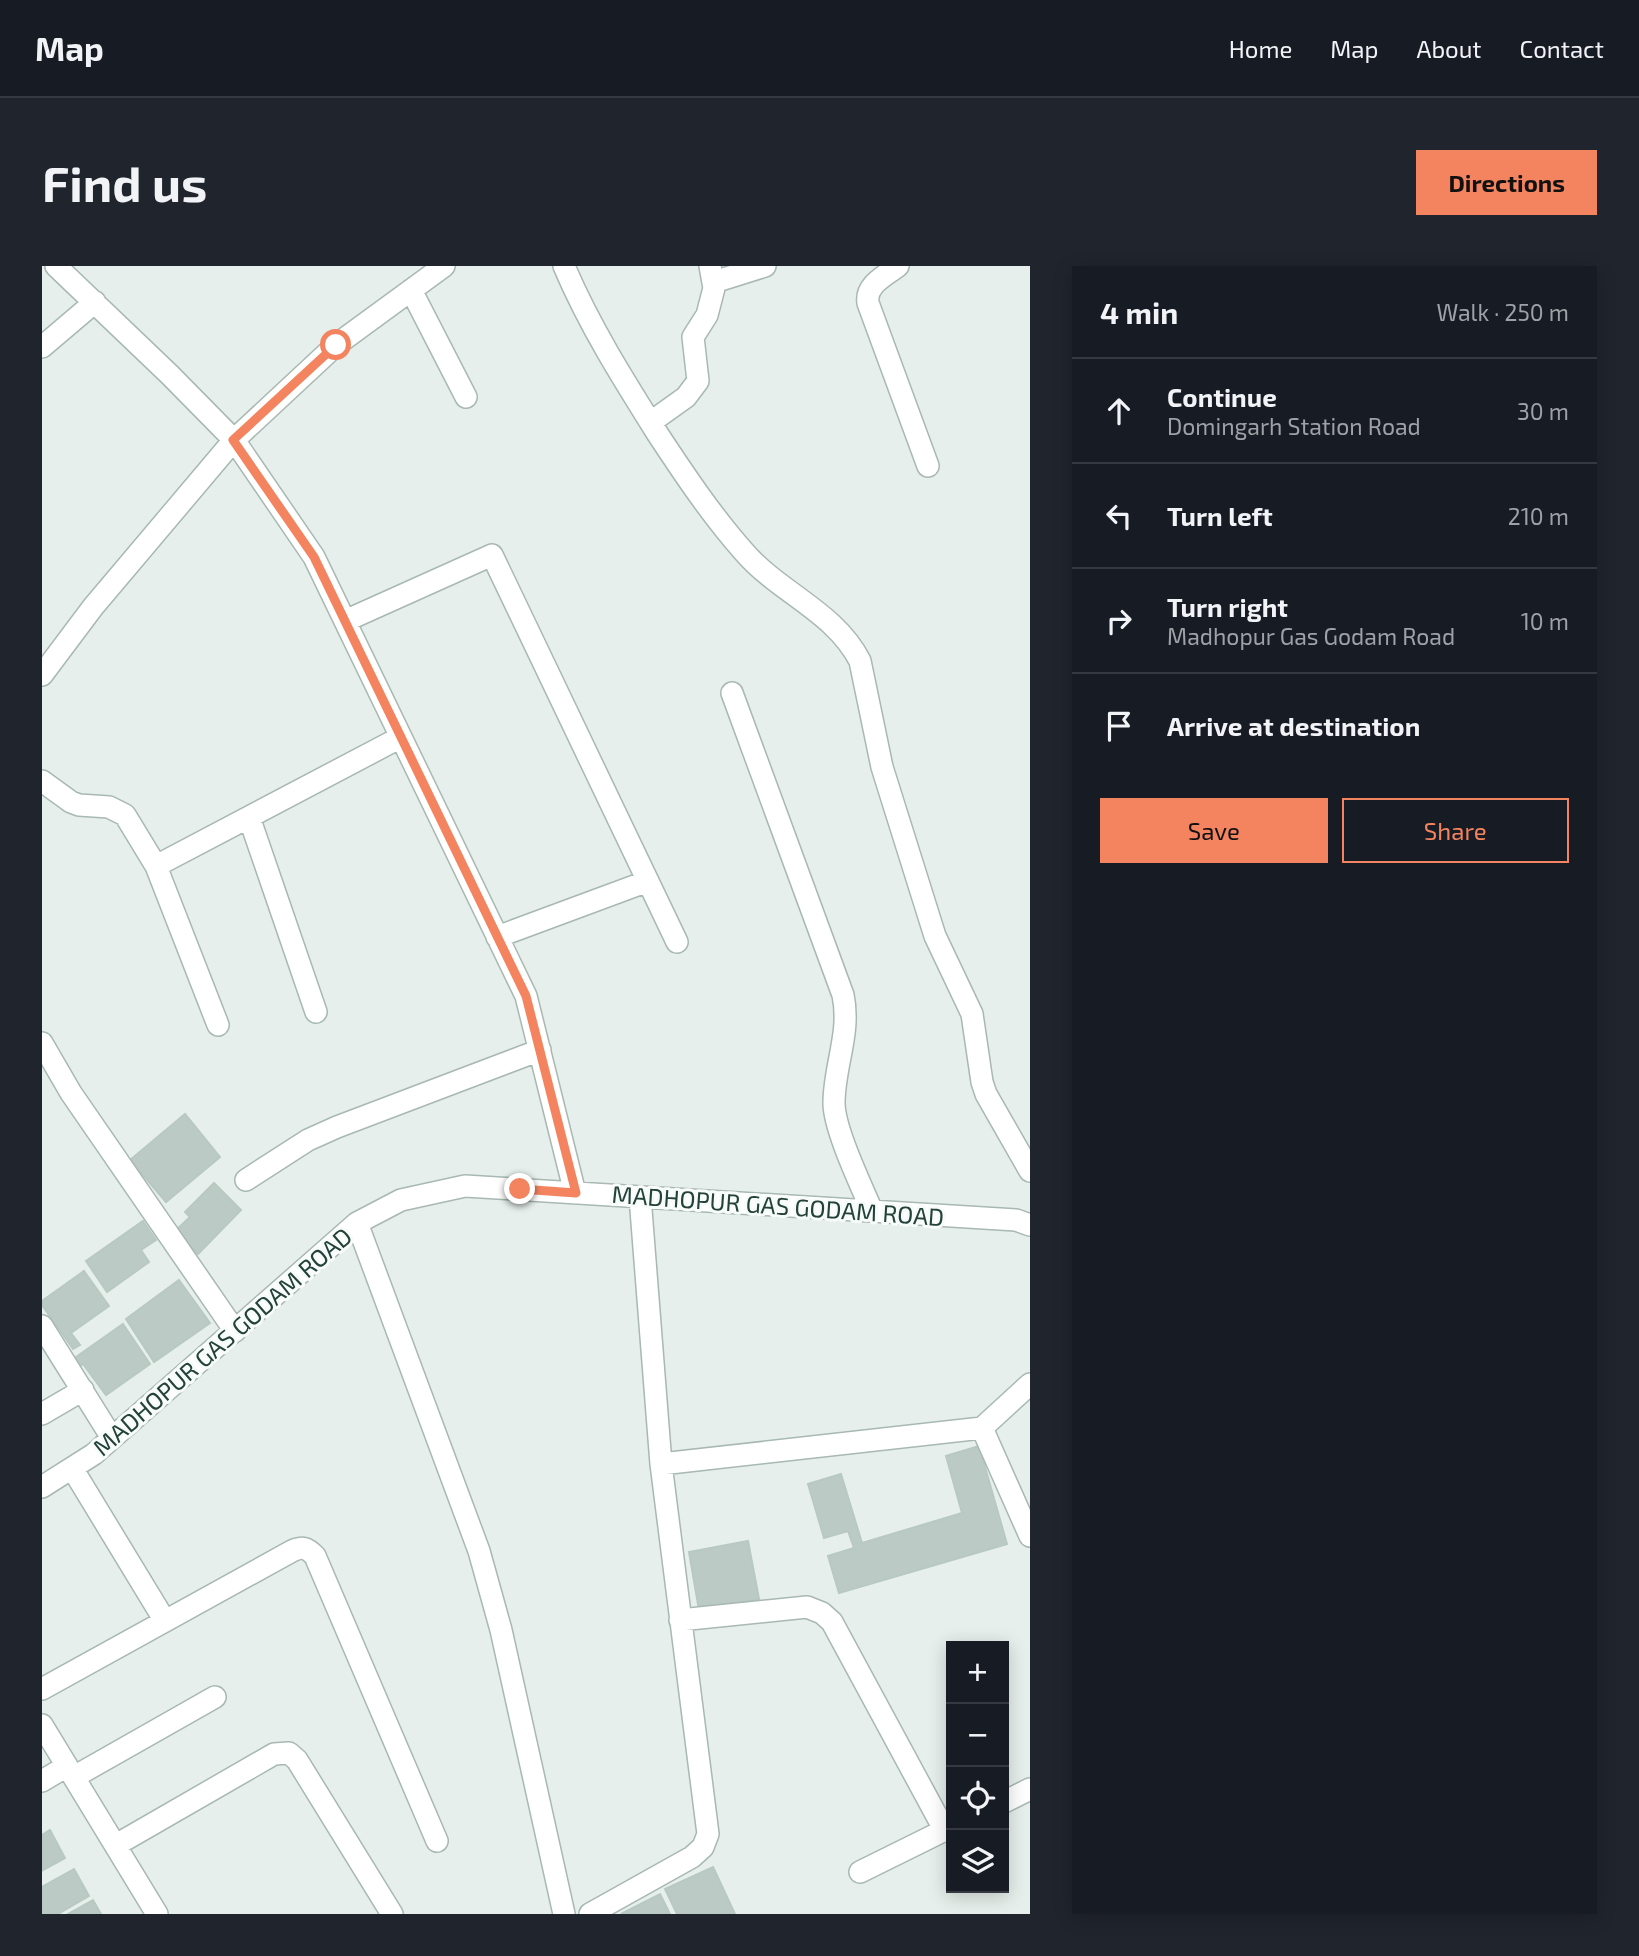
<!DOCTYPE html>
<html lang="en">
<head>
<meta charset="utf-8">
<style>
	body { margin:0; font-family:"Exo 2",sans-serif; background:#20242c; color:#f1f3f6 }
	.controls { position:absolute; right:21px; bottom:21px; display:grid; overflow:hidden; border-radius:0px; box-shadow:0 4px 18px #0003 }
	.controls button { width:63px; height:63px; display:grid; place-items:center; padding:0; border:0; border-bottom:2px solid #363941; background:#171b24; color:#f1f3f6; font:35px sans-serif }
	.stop { position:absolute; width:21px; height:21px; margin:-16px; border:5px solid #f4845f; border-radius:50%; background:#fff }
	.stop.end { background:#f4845f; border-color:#fff; box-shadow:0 2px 7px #0008 }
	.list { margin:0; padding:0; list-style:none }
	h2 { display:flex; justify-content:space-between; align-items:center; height:91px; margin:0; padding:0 28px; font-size:30px }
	h2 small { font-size:23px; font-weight:400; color:#9ea1a6 }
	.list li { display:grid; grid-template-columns:46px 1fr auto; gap:21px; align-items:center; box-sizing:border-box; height:105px; padding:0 28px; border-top:2px solid #363941 }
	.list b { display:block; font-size:26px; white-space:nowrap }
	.list p { margin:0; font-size:23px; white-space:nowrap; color:#9ea1a6 }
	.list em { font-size:23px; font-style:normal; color:#9ea1a6 }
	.actions { display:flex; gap:14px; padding:21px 28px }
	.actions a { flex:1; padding:16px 0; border:2px solid #f4845f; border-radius:0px; text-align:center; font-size:24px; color:#f4845f }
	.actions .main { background:#f4845f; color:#111 }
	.icon { flex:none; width:38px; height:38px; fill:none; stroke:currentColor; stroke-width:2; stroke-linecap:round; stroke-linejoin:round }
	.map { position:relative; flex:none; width:988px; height:1648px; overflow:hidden; border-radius:0px }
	header { display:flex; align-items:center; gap:42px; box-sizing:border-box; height:98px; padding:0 35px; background:#171b24; border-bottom:2px solid #363941 }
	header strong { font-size:33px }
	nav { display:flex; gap:38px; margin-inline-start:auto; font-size:24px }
	.intro { display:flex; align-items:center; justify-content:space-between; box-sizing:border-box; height:168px; padding:0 42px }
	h1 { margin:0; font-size:49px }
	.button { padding:18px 32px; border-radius:0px; background:#f4845f; color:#111; font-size:24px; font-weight:700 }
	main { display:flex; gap:42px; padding:0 42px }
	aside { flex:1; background:#171b24; border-radius:0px; box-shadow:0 4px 18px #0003 }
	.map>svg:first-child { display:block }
</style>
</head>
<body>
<header>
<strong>Map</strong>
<nav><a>Home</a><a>Map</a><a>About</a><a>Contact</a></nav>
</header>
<div class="intro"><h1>Find us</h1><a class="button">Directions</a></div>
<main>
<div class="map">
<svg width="988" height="1648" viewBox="0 0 988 1648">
	<rect width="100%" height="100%" fill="#e6efeb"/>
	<path fill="#bbcac4" stroke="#b8c9c2" stroke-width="2" d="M143,848L178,891L124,936L88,894Z
		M172,917L199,944L156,988L133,965L148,951L143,946Z
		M101,955L114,974L99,984L107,996L65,1026L44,995Z
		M42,1005L67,1040L29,1067L38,1079L31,1083L0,1039V1035Z
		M137,1014L168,1057L112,1096L84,1053Z
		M81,1058L108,1098L64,1129L41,1098L33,1104L27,1096Z
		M937,1180L965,1278L797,1327L786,1290L812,1282L806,1265L782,1272L766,1218L799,1208L820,1277L920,1247L904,1190Z
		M706,1275L717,1333L657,1344L647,1286Z
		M8,1564L23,1592L1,1604L0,1569Z
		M671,1601L693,1648H635L623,1623Z
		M32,1603L47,1630L16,1648H0V1621Z
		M618,1628L628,1648H579Z
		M51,1634L59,1648H26Z"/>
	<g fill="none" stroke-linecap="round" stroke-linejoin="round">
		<defs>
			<path id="minor" d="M14,0L128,109L192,174L272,291L484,730L533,927
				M522,0C547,59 581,113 615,167C642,208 670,250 703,287C738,327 793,346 818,395L840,501L893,670L930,748L940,816L944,828L988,905
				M856,0C843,10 823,19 826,37L886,200
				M672,16L723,0
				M369,24L424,131
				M0,81L53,36
				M609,156L644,131L656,115L651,71L665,49L672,22L668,0
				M303,355L450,289L635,676
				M0,409L51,341L192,174L294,79L402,0
				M690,427L801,729C809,767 792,800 792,837C792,863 819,919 830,945
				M0,515L29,536L37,539L67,541L83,549L114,600
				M207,551L274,746
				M455,671L606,615
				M176,759L114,600L359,471
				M0,777L29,827L193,1065
				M204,914L266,874L295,861L498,784
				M315,957L437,1285L459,1364L522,1648
				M0,1060L70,1172
				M0,1148L41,1124
				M940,1162L988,1270
				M619,1198L940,1162L988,1118
				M30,1202L123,1355
				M0,1221L52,1188L315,957L359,934L423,920L974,954L988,959
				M638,1354L765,1341L780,1347L790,1356L903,1565
				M0,1423L250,1285C261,1280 265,1282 273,1290L395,1575
				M0,1459L115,1648
				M32,1511L173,1431
				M0,1515L25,1500
				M962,1536L988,1523
				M74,1579L232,1488L247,1487L255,1494L350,1648
				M818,1606L909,1561
				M548,1648L650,1591L661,1581L666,1568L619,1198L598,931"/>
		</defs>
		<use href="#minor" stroke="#a8b8b2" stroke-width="24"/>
		<use href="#minor" stroke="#fff" stroke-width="21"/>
	</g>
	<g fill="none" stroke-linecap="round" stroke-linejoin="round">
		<path stroke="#f4845f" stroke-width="9" d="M294,79L191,174L272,291L484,730L534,927L478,923"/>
	</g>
	<g text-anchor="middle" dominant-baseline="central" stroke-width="6" stroke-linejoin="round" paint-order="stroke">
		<g font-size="24" fill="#24423a" stroke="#f7fbf9">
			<text transform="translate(736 939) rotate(4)">MADHOPUR GAS GODAM ROAD</text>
			<text transform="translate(180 1075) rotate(-41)">MADHOPUR GAS GODAM ROAD</text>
		</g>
	</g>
</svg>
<div class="controls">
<button>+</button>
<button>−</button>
<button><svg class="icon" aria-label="locate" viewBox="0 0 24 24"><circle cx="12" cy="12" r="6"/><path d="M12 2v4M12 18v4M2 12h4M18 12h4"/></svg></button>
<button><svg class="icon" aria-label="layers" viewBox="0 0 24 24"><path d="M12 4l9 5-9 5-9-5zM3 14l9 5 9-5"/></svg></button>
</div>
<div class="stop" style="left:294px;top:79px"></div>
<div class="stop end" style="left:478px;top:923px"></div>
</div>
<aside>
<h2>4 min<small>Walk · 250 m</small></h2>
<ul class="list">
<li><svg class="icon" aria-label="ahead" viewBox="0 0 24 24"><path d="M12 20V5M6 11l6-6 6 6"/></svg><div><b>Continue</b><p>Domingarh Station Road</p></div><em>30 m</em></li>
<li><svg class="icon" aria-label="left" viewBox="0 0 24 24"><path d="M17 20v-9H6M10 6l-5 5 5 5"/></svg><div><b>Turn left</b></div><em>210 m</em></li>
<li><svg class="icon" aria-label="right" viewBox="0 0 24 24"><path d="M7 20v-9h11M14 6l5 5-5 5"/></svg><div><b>Turn right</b><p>Madhopur Gas Godam Road</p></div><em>10 m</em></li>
<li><svg class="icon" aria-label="arrive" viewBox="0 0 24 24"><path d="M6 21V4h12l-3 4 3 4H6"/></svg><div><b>Arrive at destination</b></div></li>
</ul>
<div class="actions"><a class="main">Save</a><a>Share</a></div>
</aside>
</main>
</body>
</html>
